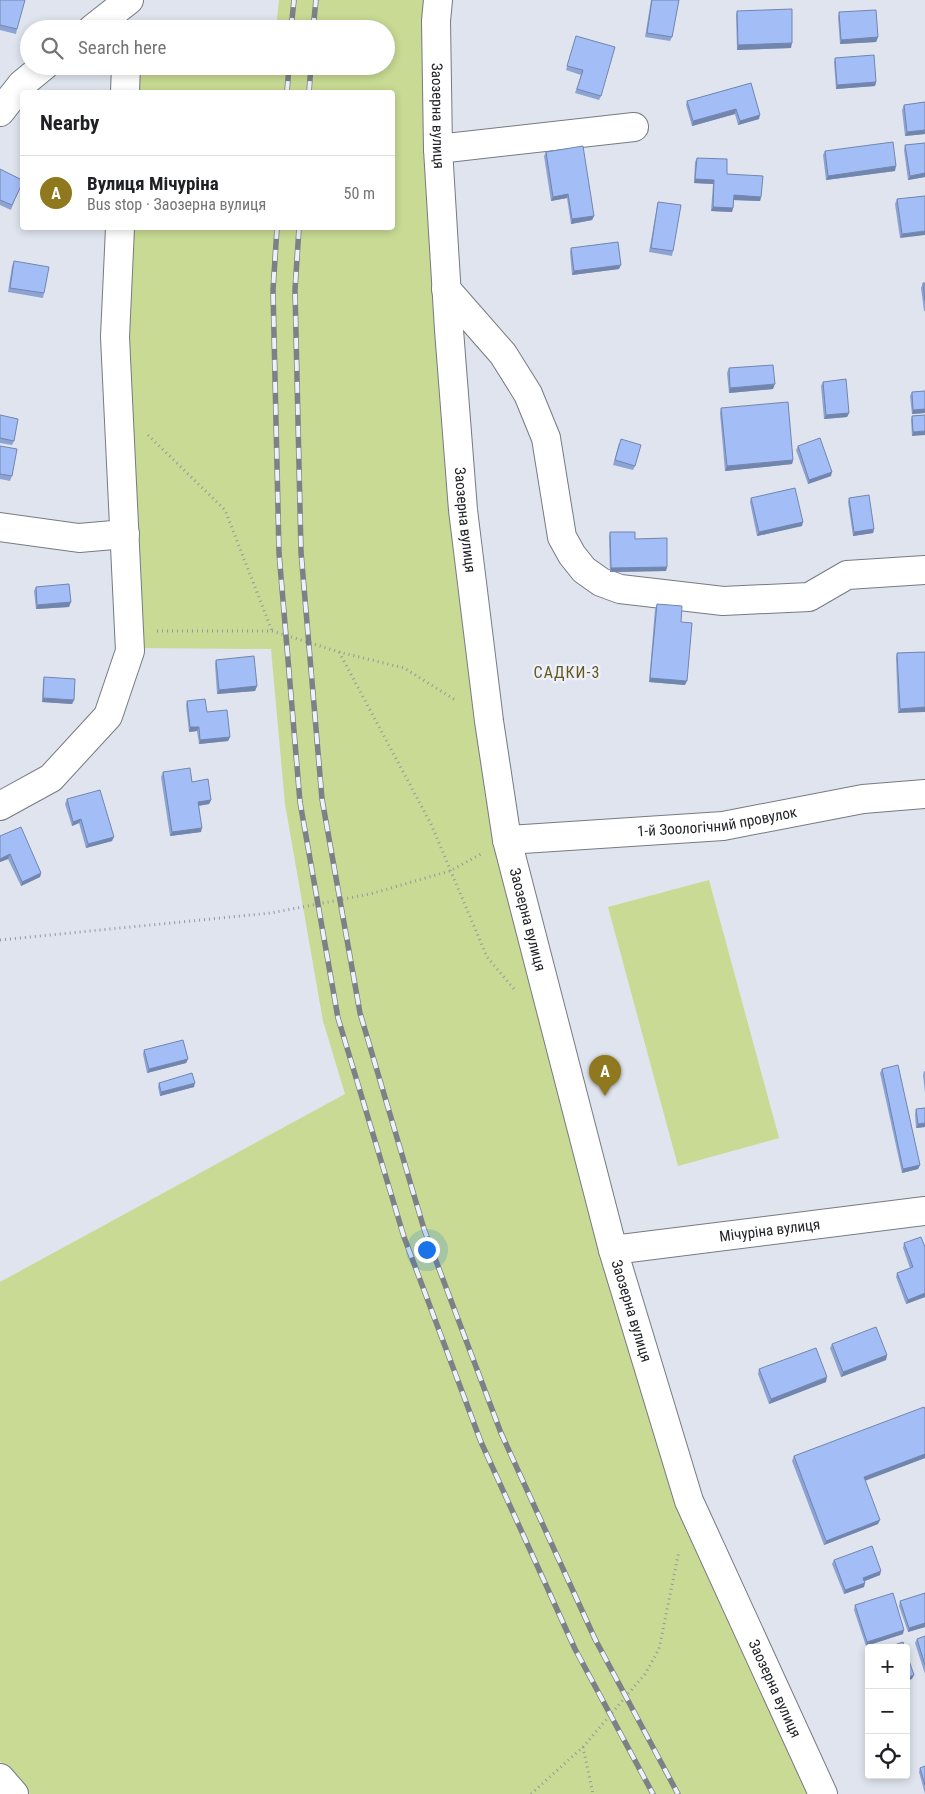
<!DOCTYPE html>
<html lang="en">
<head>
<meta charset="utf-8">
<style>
	body { margin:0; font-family:"Roboto Condensed",sans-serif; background:#f6f6f6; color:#202124 }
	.controls { position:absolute; right:15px; bottom:15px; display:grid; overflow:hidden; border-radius:5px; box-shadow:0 2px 8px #0003 }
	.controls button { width:45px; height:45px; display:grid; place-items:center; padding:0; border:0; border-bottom:1px solid #e0e0e0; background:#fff; color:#202124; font:25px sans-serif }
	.you { position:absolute; left:426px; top:1249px; width:18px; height:18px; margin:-12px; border:4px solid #fff; border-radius:50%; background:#1a73e8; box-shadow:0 0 0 8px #1a73e833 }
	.badge { display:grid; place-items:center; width:32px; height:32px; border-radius:50%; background:#8f781d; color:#fff; font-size:16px; font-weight:700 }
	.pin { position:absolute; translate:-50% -41px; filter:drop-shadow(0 1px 2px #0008) }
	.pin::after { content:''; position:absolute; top:26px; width:18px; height:15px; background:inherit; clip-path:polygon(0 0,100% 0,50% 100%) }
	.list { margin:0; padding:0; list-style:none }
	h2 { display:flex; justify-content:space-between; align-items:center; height:65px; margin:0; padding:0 20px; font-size:21px }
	h2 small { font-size:16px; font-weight:400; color:#757577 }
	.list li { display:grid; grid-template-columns:32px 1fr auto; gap:15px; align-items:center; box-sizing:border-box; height:75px; padding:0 20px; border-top:1px solid #e0e0e0 }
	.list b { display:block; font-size:19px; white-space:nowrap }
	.list p { margin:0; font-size:16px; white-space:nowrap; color:#757577 }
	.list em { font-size:16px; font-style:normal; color:#757577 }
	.icon { flex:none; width:28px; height:28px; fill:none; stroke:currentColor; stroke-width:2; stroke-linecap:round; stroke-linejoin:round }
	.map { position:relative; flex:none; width:925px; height:1794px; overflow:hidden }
	.search { position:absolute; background:#fff; box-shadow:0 2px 8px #0003; left:20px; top:20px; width:375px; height:55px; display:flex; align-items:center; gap:12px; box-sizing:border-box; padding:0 18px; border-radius:28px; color:#757577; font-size:19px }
	.panel { position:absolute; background:#fff; box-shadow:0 2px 8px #0003; left:20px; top:90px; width:375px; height:140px; border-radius:5px }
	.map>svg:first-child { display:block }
</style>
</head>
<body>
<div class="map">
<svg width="925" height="1794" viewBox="0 0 925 1794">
	<rect width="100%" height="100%" fill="#dfe4ee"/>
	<path fill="#c8da93" d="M279,0H438L489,721L689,1501L823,1794H30L0,1761V1282L345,1094L323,1021L285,804L271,649L138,648L123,342L127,228H392V92H132L134,66H386V29H276Z
		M709,880L779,1138L678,1166L608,907Z"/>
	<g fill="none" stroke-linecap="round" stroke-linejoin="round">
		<defs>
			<g id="minor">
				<path id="s1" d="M438,0L436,21L438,149L449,330L463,510L489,721L507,840L613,1250L689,1501L823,1794"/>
				<path d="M92,29L129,0"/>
				<path d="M125,92L126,66"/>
				<path d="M0,112L22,84L44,66"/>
				<path d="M438,149L634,127"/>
				<path d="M446,289L503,354L528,394L546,438L562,537L572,555L584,570L601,582L620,589L723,601L809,597L847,575L925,570"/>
				<path d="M0,527L79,538L125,534"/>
				<path d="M0,806L51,778L108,716L130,651L115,337L120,228"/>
				<path id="s2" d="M507,840L723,826L863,799L925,794"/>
				<path id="s3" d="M613,1250L925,1211"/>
				<path d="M0,1778L14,1794"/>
			</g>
		</defs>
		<use href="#minor" stroke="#767a82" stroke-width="30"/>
		<path stroke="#9598a0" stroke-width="3" stroke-dasharray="1 4" stroke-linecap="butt" d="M148,435L225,510L272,631
			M157,631H272L339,652L404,668L457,701
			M339,652L431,824L487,957L514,989
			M0,940L271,913L370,894L450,871L481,854
			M583,1747L593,1794
			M531,1794L583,1747L645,1674L659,1649L679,1551"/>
		<use href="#minor" stroke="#fff" stroke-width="28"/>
		<defs>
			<path id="rail" d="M291,29L294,0
				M313,29L316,0
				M287,92L289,66
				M309,92L311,66
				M277,228L273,290L279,553L300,802L338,1018L404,1237L481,1442L575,1649L653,1794
				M299,228L295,290L301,552L322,799L360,1013L424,1229L501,1433L595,1639L678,1794"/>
		</defs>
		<use href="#rail" stroke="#7d8087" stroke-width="5.5"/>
		<use href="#rail" stroke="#ecf1fb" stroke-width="4" stroke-dasharray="11" stroke-linecap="butt"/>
	</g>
	<path fill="#8ca3d4" d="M0,0L17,29L16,34L0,30Z
		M651,0H679L672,37L670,41L645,37Z
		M737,11L791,48L737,50L736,15Z
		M839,12L878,37L876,42L840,44L838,17Z
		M576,36L601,96L599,100L575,93L581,75L566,70Z
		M835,58L876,82L875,86L836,89L834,62Z
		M751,83L759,119L738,125L735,114L692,126L686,105L687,101Z
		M925,102V134L905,136L902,110L904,105Z
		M925,143V177L908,180L904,150L905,145Z
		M825,151L895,171L826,180L823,155Z
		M546,152L594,216L592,220L571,224L567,198L551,201L544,156Z
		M697,158L727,174L761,197L760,201L734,200L732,212L711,211L713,184L694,183L695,162Z
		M0,169L22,180L11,210L0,205Z
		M925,196L900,238L895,204L897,199Z
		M658,202L673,251L672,256L649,252L657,206Z
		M571,248L619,269L572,275L570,252Z
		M14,261L44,293L43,298L8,292L12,266Z
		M923,283H925V311H924L921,288Z
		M729,368L773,389L729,393L727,373Z
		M823,382L849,413L847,417L824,419L821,386Z
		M925,391V413L912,414L910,396L912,392Z
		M721,408L793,460L792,464L725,471L720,413Z
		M0,415L14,441L12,445L0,443Z
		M925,415L912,436L911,420L912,416Z
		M619,443L635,466L633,470L613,465Z
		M0,446L12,476L10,481L0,479Z
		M798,446L831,476L808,484L796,450Z
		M751,498L802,526L757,536L750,502Z
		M849,498L874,529L873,533L853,536L848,502Z
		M610,532L635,539L667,567L666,571L610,572L609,537Z
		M36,587L69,607L36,609L34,591Z
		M657,604L685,685L649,682L655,609Z
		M925,652L898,713L896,657L897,653Z
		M216,660L257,686L255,691L217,694L215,664Z
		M44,677L74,700L72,704L42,702L43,681Z
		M187,701L207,712L230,737L228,741L199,744L197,731L189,732L186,705Z
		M163,772L192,782L211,800L209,804L199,806L201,832L170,836L161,777Z
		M67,799L112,841L86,848L79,823L72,826L65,804Z
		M0,836L41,873L40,877L21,886L8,859L0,862Z
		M144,1050L188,1059L186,1063L147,1073L143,1054Z
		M882,1069L920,1165L918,1169L902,1173L880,1073Z
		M924,1071H925V1093L923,1075Z
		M159,1083L194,1087L160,1096L158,1087Z
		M925,1108V1127L916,1128L915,1114L916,1109Z
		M904,1243L925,1247V1297L906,1304L896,1277L897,1273L910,1268L903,1248Z
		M832,1344L887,1355L886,1360L841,1377L830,1348Z
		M759,1369L826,1382L769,1404L758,1374Z
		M925,1410V1458L865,1480L878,1524L824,1545L792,1461L794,1456Z
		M834,1560L880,1575L865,1581L864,1587L844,1594L832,1564Z
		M925,1593V1627L908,1632L899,1606L900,1601Z
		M855,1605L903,1634L866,1646L854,1610Z
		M925,1636V1674L915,1643L917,1639Z
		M869,1653V1670L865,1658L867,1654Z
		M925,1766V1794L919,1772L920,1768Z"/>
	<path fill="#7285ad" d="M878,37L876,42L840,44L841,40Z
		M792,43L791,48L737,50L738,45Z
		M876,82L875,86L836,89L837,85Z
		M736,109L735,114L692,126L693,121Z
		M760,115L759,119L738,125L740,121Z
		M925,130V134L905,136L907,132Z
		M896,166L895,171L826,180L828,176Z
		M925,173V177L908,180L910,176Z
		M695,179L714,180L713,184L694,183Z
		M568,194L567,198L551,201L553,197Z
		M734,195L761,197L760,201L732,200Z
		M713,207L733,208L732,212L711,211Z
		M594,216L592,220L571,224L572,219Z
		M925,231V235L900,238L902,234Z
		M621,265L619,269L572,275L574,271Z
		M775,384L773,389L729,393L730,388Z
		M925,409V413L912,414L913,410Z
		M849,413L847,417L824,419L826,415Z
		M925,431V435L912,436L913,432Z
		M793,460L792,464L725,471L727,466Z
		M832,472L831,476L808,484L809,480Z
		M803,522L802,526L757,536L759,532Z
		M874,529L873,533L853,536L854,532Z
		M667,567L666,571L610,572L611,568Z
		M71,602L69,607L36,609L37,605Z
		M650,678L687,681L685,685L649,682Z
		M257,686L255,691L217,694L219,690Z
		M43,698L74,700L72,704L42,702Z
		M925,707V712L898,713L900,709Z
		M190,727H199L197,731L189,732Z
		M230,737L228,741L199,744L200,740Z
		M211,800L209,804L196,806L198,802Z
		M81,819L79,823L72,826L73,822Z
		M202,828L201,832L170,836L172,832Z
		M114,837L112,841L86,848L88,844Z
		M10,854L8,859L0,862V859Z
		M41,873L40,877L21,886L22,882Z
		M188,1059L186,1063L147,1073L149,1069Z
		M195,1083L194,1087L160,1096L161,1092Z
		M925,1123V1127L916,1128L918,1124Z
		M920,1165L918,1169L902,1173L903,1169Z
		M925,1293V1297L906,1304L908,1300Z
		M887,1355L886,1360L841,1377L843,1372Z
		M827,1377L826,1382L769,1404L771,1399Z
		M925,1454V1458L862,1482L864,1477Z
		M880,1520L878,1524L824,1545L826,1541Z
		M881,1571L880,1575L862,1582L863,1578Z
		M865,1583L864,1587L844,1594L845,1590Z
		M925,1623V1627L908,1632L909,1628Z
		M904,1630L903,1634L866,1646L867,1642Z
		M914,1675L912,1679L906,1681V1678Z"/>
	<path fill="#a3bef7" stroke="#7285ad" d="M0,0H25L17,29L0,25Z
		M652,0H679L672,37L647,33Z
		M792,9V43L738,45L737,11Z
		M876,10L878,37L841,40L839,12Z
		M576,36L615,47L601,96L577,89L583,70L567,66Z
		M874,55L876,82L837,85L835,58Z
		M751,83L760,115L740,121L736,109L693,121L687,101Z
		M925,102V130L907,132L904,105Z
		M893,142L896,166L828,176L825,151Z
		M925,143V173L910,176L905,145Z
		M583,146L594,216L572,219L568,194L553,197L546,152Z
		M697,158L727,159V174L763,176L761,197L734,195L733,208L713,207L714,180L695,179Z
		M0,169L22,180V184L12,205L0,200Z
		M925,196V231L902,234L897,199Z
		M658,202L681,205L673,251L651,248Z
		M618,242L621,265L574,271L571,248Z
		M14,261L49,267L44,293L10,288Z
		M923,283H925V301Z
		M773,365L775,384L730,388L729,368Z
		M846,379L849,413L826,415L823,382Z
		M925,391V409L913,410L912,392Z
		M788,402L793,460L727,466L721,408Z
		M0,415L18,419L14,441L0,438Z
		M925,415V431L913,432L912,416Z
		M820,438L832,472L809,480L798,446Z
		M621,439L641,445L635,466L615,460Z
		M0,446L17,449L12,476L0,474Z
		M795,488L803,522L759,532L751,498Z
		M869,495L874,529L854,532L849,498Z
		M610,532H635V539L667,538V567L611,568Z
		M69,584L71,602L37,605L36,587Z
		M657,604L682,606L681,622L692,623L687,681L650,678Z
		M925,652V707L900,709L897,653Z
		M254,656L257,686L219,690L216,660Z
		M44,677L75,679L74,700L43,698Z
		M205,699L207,712L227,710L230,737L200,740L199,727H190L187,701Z
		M190,768L192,782L208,779L211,800L198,802L202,828L172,832L163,772Z
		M100,790L114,837L88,844L81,819L73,822L67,799Z
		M21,827L41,873L22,882L10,854L0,859V836Z
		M183,1040L188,1059L149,1069L144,1050Z
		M898,1065L920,1165L903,1169L882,1069Z
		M192,1073L195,1083L161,1092L159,1083Z
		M925,1108V1123L918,1124L916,1109Z
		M921,1237L925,1247V1293L908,1300L897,1273L913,1267L904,1243Z
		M876,1327L887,1355L843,1372L832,1344Z
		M816,1348L827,1377L771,1399L759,1369Z
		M924,1407L925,1410V1454L864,1477L880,1520L826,1541L794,1456Z
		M872,1546L881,1571L863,1578L865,1583L845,1590L834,1560Z
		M893,1593L904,1630L867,1642L855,1605Z
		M925,1593V1623L909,1628L900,1601Z
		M925,1636V1665L917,1639Z
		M903,1642L905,1648H886Z
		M906,1652L914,1675L906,1678Z
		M869,1653V1661L867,1654Z
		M925,1766V1785L920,1768Z"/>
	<g text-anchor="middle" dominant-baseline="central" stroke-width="4.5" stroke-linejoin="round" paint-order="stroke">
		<g font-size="15" fill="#232428" stroke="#ecf1fb">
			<text stroke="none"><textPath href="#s1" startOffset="116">Заозерна вулиця</textPath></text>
			<text stroke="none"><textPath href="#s1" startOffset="521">Заозерна вулиця</textPath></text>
			<text stroke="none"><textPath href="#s2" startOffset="211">1-й Зоологічний провулок</textPath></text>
			<text stroke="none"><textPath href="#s1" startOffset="926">Заозерна вулиця</textPath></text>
			<text stroke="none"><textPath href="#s3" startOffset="158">Мічуріна вулиця</textPath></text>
			<text stroke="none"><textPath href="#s1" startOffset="1331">Заозерна вулиця</textPath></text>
			<text stroke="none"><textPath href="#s1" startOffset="1736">Заозерна вулиця</textPath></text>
		</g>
		<g font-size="16" letter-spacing="1" fill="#67561a" stroke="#ecf1fb">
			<text x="567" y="672">САДКИ-3</text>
		</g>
	</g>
</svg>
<div class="controls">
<button>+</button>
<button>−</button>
<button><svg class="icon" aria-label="locate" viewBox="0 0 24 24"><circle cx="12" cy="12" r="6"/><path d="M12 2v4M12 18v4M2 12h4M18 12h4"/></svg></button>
</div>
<div class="you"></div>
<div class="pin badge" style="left:605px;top:1096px">A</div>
<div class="search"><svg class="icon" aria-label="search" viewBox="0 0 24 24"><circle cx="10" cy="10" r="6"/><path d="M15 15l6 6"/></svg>Search here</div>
<section class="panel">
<h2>Nearby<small></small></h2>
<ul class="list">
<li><span class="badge">A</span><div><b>Вулиця Мічуріна</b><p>Bus stop · Заозерна вулиця</p></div><em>50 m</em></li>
</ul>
</section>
</div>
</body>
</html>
